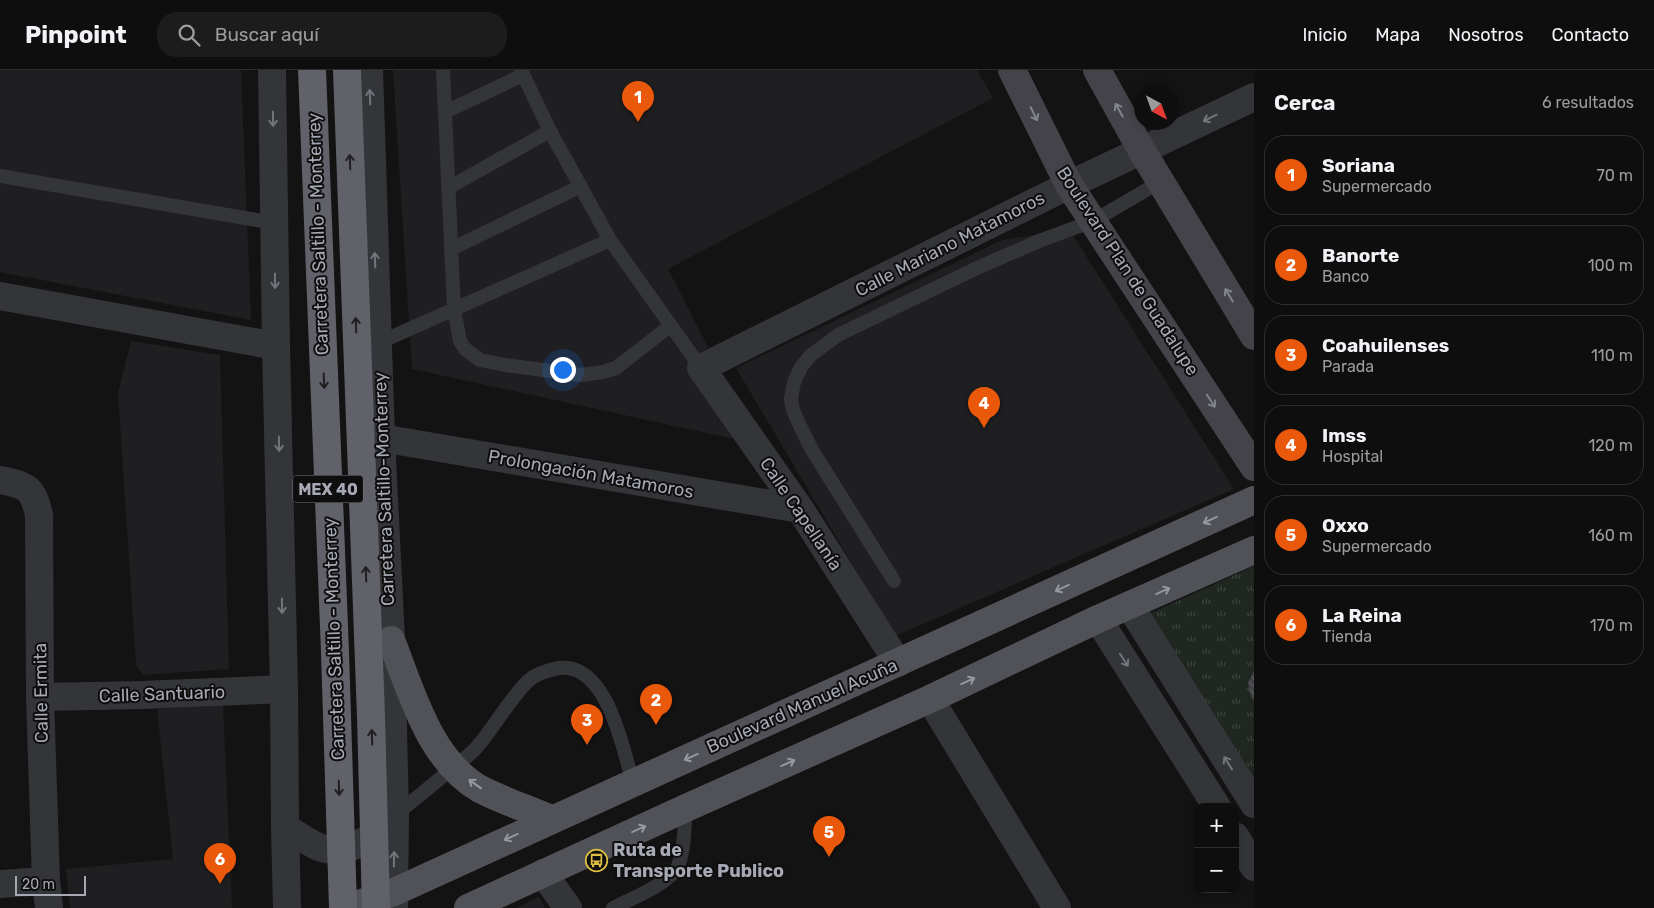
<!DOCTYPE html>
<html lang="es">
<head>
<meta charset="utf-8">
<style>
	body { margin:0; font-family:Rubik,sans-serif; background:#1c1c1d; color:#f1f3f6 }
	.controls { position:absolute; right:15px; bottom:15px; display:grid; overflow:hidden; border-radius:10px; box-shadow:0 2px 8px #0003 }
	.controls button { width:45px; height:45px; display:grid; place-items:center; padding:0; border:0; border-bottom:1px solid #2e2e2f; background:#0e0e0f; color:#f1f3f6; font:25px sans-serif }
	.compass { position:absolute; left:1134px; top:15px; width:45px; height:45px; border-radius:50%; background:#0e0e0f; box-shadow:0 2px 8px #0003; rotate:139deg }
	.scale { position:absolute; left:15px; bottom:12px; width:71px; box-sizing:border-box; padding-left:5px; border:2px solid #a6a8b3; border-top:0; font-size:14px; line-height:18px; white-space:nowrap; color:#a6a8b3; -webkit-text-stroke:4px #0e0e0f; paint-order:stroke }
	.you { position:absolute; left:562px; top:299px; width:18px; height:18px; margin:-12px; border:4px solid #fff; border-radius:50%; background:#1a73e8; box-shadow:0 0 0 8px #1a73e833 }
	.badge { display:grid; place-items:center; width:32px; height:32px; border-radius:50%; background:#ea580c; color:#fff; font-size:16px; font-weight:700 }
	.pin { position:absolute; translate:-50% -41px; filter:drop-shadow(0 1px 2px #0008) }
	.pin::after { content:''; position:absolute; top:26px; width:18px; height:15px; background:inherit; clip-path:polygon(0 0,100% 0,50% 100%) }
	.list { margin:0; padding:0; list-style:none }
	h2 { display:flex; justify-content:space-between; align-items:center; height:65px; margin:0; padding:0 20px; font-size:21px }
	h2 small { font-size:16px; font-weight:400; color:#9b9c9e }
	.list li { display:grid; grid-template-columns:32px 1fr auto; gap:15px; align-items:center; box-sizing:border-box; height:80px; margin:0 10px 10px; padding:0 10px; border:1px solid #2e2e2f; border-radius:20px }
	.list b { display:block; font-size:19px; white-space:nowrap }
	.list p { margin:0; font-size:16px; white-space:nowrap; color:#9b9c9e }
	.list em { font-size:16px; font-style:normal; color:#9b9c9e }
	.icon { flex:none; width:28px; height:28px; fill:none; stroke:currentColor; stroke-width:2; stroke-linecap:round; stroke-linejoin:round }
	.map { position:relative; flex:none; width:1254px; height:838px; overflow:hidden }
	header { display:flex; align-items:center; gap:30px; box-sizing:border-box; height:70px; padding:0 25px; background:#0e0e0f; border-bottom:1px solid #2e2e2f }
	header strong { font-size:24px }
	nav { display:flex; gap:28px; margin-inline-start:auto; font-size:18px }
	.search { width:350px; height:45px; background:#1c1c1d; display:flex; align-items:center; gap:12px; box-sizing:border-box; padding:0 18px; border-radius:20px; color:#9b9c9e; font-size:19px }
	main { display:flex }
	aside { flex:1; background:#0e0e0f }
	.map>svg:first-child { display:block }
</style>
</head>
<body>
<header>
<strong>Pinpoint</strong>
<div class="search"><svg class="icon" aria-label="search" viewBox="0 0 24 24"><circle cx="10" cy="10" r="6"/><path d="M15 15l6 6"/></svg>Buscar aquí</div>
<nav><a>Inicio</a><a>Mapa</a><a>Nosotros</a><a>Contacto</a></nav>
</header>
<main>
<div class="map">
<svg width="1254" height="838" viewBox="0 0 1254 838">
	<defs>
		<pattern id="park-tufts" width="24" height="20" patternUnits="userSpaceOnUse" patternTransform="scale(1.25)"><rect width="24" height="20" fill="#202721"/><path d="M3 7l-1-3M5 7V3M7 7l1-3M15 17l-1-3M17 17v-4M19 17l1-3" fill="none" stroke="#3d443f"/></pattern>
		<pattern id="building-back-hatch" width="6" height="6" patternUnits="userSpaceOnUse" patternTransform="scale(1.25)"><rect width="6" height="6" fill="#424347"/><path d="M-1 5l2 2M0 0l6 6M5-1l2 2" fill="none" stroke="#5a5b5f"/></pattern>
	</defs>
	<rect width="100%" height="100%" fill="#131314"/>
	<path fill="#1f1f21" d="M0,0H241L251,250L0,202Z
		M393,0H977L993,28L668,199L708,277L689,293L734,369L412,299Z
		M1069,159L1234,419L895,566L736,298L1002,170Z
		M131,271L220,285L229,599L143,605L136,595L118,322Z
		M223,635L232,838H70L66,799L173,789L157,639Z
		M539,827L545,838H516Z"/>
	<path fill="url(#park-tufts)" d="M1254,496V714L1149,544Z"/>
	<path fill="url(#building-back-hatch)" d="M1254,601V630L1251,627L1248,613Z"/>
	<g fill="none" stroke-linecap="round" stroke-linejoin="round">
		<path stroke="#343539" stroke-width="14" d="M443,0L454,239L460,271L465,279L480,290L505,295L581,305L603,302L616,298L670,256
			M521,0L550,61L610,170L701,298
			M445,42L523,5
			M0,106L274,153
			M448,118L550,61
			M451,179L581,116
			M378,273L610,170
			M894,511L812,380L800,356L793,340L791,329L794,312L801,297L811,285L838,265L977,198L1039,171L1093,151L1160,112
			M395,745C414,730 433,715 451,699C460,692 469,686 477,677C495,656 508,631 528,611C537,603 548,600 559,598C607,592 623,679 633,713
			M613,838C630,829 670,814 678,796C685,779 684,756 686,738"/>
		<path stroke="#343539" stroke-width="28" d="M272,0L276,276L284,619L285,757L287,838
			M369,0L381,368L391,570L395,745L394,838
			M0,226L276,276
			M381,368L800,439
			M0,410C27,415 33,418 39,445L40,627L46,811L49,838
			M1130,536L1254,734
			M1098,549L1217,737
			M898,593L800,439L701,298L1069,115L1254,27
			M40,627L142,625L284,619
			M930,629L1057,838
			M285,757C296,764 307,772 319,777C345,787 372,769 389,751
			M1235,766L1254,797
			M543,803L568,838
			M0,814L46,811"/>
		<path stroke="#434349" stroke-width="28" d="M1012,0L1069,115L1254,397
			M1097,0L1142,81L1254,266"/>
		<path stroke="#515158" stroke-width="28" d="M391,570C411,620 429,690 480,719C501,730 528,739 551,749
			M347,838L394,822L1254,430
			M468,838L686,738L930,629L1098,549L1254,480"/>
		<path stroke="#616269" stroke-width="28" d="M312,0L335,582L343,838
			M347,0L371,646L376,838"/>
	</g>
	<defs><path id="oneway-shaft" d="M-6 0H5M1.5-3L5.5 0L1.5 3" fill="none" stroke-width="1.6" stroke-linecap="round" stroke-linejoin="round" transform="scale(1.25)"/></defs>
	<g stroke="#73747c">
		<use href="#oneway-shaft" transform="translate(370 27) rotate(-92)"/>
		<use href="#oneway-shaft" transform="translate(1210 48) rotate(154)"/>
		<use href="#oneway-shaft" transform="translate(273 49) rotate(89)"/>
		<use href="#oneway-shaft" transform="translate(375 190) rotate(-92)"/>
		<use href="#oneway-shaft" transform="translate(275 211) rotate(89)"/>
		<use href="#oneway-shaft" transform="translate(279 374) rotate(89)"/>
		<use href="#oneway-shaft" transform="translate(282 536) rotate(89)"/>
		<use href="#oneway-shaft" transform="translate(1124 590) rotate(57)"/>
		<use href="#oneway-shaft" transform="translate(1228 693) rotate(-122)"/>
		<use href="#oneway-shaft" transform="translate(394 789) rotate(-89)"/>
	</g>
	<g stroke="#83858e">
		<use href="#oneway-shaft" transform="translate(1119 40) rotate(-119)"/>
		<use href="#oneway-shaft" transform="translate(1034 44) rotate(64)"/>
		<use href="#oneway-shaft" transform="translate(1229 225) rotate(-121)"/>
		<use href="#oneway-shaft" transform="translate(1211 331) rotate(57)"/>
	</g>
	<g stroke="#1f1f21">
		<use href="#oneway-shaft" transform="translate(350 92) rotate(-92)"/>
		<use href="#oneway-shaft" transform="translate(356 255) rotate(-92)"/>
		<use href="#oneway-shaft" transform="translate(324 311) rotate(88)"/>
		<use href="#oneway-shaft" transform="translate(366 504) rotate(-92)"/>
		<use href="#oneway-shaft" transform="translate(372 667) rotate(-92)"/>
		<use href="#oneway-shaft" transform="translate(339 718) rotate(88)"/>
	</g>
	<g stroke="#9597a1">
		<use href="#oneway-shaft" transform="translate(1210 450) rotate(155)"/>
		<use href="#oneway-shaft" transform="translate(1062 518) rotate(155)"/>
		<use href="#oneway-shaft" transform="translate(1163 521) rotate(-24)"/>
		<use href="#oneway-shaft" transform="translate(968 611) rotate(-25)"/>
		<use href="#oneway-shaft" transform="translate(691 687) rotate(156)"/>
		<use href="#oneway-shaft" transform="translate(788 693) rotate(-24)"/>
		<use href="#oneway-shaft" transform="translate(475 714) rotate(-144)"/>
		<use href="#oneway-shaft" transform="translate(639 759) rotate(-24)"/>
		<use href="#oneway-shaft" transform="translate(511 767) rotate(155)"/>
	</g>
	<defs>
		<symbol id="bus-ring" viewBox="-11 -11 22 22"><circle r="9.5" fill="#0e0e0f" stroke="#dfbe40" stroke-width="1.5"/><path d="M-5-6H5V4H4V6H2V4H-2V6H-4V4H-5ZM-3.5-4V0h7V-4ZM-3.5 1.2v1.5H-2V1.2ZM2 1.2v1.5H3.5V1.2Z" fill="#dfbe40"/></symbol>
	</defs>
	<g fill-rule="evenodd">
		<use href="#bus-ring" x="584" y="778" width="25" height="25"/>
	</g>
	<g text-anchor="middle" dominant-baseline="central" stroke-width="4" stroke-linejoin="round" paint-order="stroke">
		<rect fill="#0e0e0f" stroke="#787a82" stroke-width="1" x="293" y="405.5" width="70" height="27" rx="4"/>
		<g font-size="16" font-weight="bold" fill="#a6a8b3">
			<text x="328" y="419">MEX 40</text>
		</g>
		<g font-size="18" fill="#a6a8b3" stroke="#0e0e0f">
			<text transform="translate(318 164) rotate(-92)">Carretera Saltillo - Monterrey</text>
			<text transform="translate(950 174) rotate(-27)">Calle Mariano Matamoros</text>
			<text transform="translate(1128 201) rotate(57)">Boulevard Plan de Guadalupe</text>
			<text transform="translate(591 404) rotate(10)">Prolongación Matamoros</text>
			<text transform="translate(384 419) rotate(-92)">Carretera Saltillo-Monterrey</text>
			<text transform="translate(801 444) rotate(56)">Calle Capellanía</text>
			<text transform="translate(334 569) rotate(-92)">Carretera Saltillo - Monterrey</text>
			<text transform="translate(41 623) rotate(-91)">Calle Ermita</text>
			<text transform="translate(162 624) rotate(-2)">Calle Santuario</text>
			<text transform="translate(802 636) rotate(-24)">Boulevard Manuel Acuña</text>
		</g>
		<g font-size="18" font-weight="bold" fill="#a6a8b3" stroke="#0e0e0f" text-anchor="start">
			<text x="613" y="780">Ruta de<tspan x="613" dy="21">Transporte Publico</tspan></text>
		</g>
	</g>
</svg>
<div class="controls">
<button>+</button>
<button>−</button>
</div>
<svg class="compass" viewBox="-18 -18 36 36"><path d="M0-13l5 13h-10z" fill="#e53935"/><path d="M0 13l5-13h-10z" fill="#9b9c9e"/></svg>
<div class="scale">20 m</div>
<div class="you"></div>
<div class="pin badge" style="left:638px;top:52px">1</div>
<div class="pin badge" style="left:656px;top:655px">2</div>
<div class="pin badge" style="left:587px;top:675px">3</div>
<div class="pin badge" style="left:984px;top:358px">4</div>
<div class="pin badge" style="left:829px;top:787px">5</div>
<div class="pin badge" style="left:220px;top:814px">6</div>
</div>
<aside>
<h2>Cerca<small>6 resultados</small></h2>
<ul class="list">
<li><span class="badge">1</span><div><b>Soriana</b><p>Supermercado</p></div><em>70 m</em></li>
<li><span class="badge">2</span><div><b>Banorte</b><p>Banco</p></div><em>100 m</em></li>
<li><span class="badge">3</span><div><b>Coahuilenses</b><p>Parada</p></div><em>110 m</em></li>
<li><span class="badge">4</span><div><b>Imss</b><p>Hospital</p></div><em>120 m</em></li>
<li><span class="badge">5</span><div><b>Oxxo</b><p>Supermercado</p></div><em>160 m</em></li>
<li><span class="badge">6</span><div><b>La Reina</b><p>Tienda</p></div><em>170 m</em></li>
</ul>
</aside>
</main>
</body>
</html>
